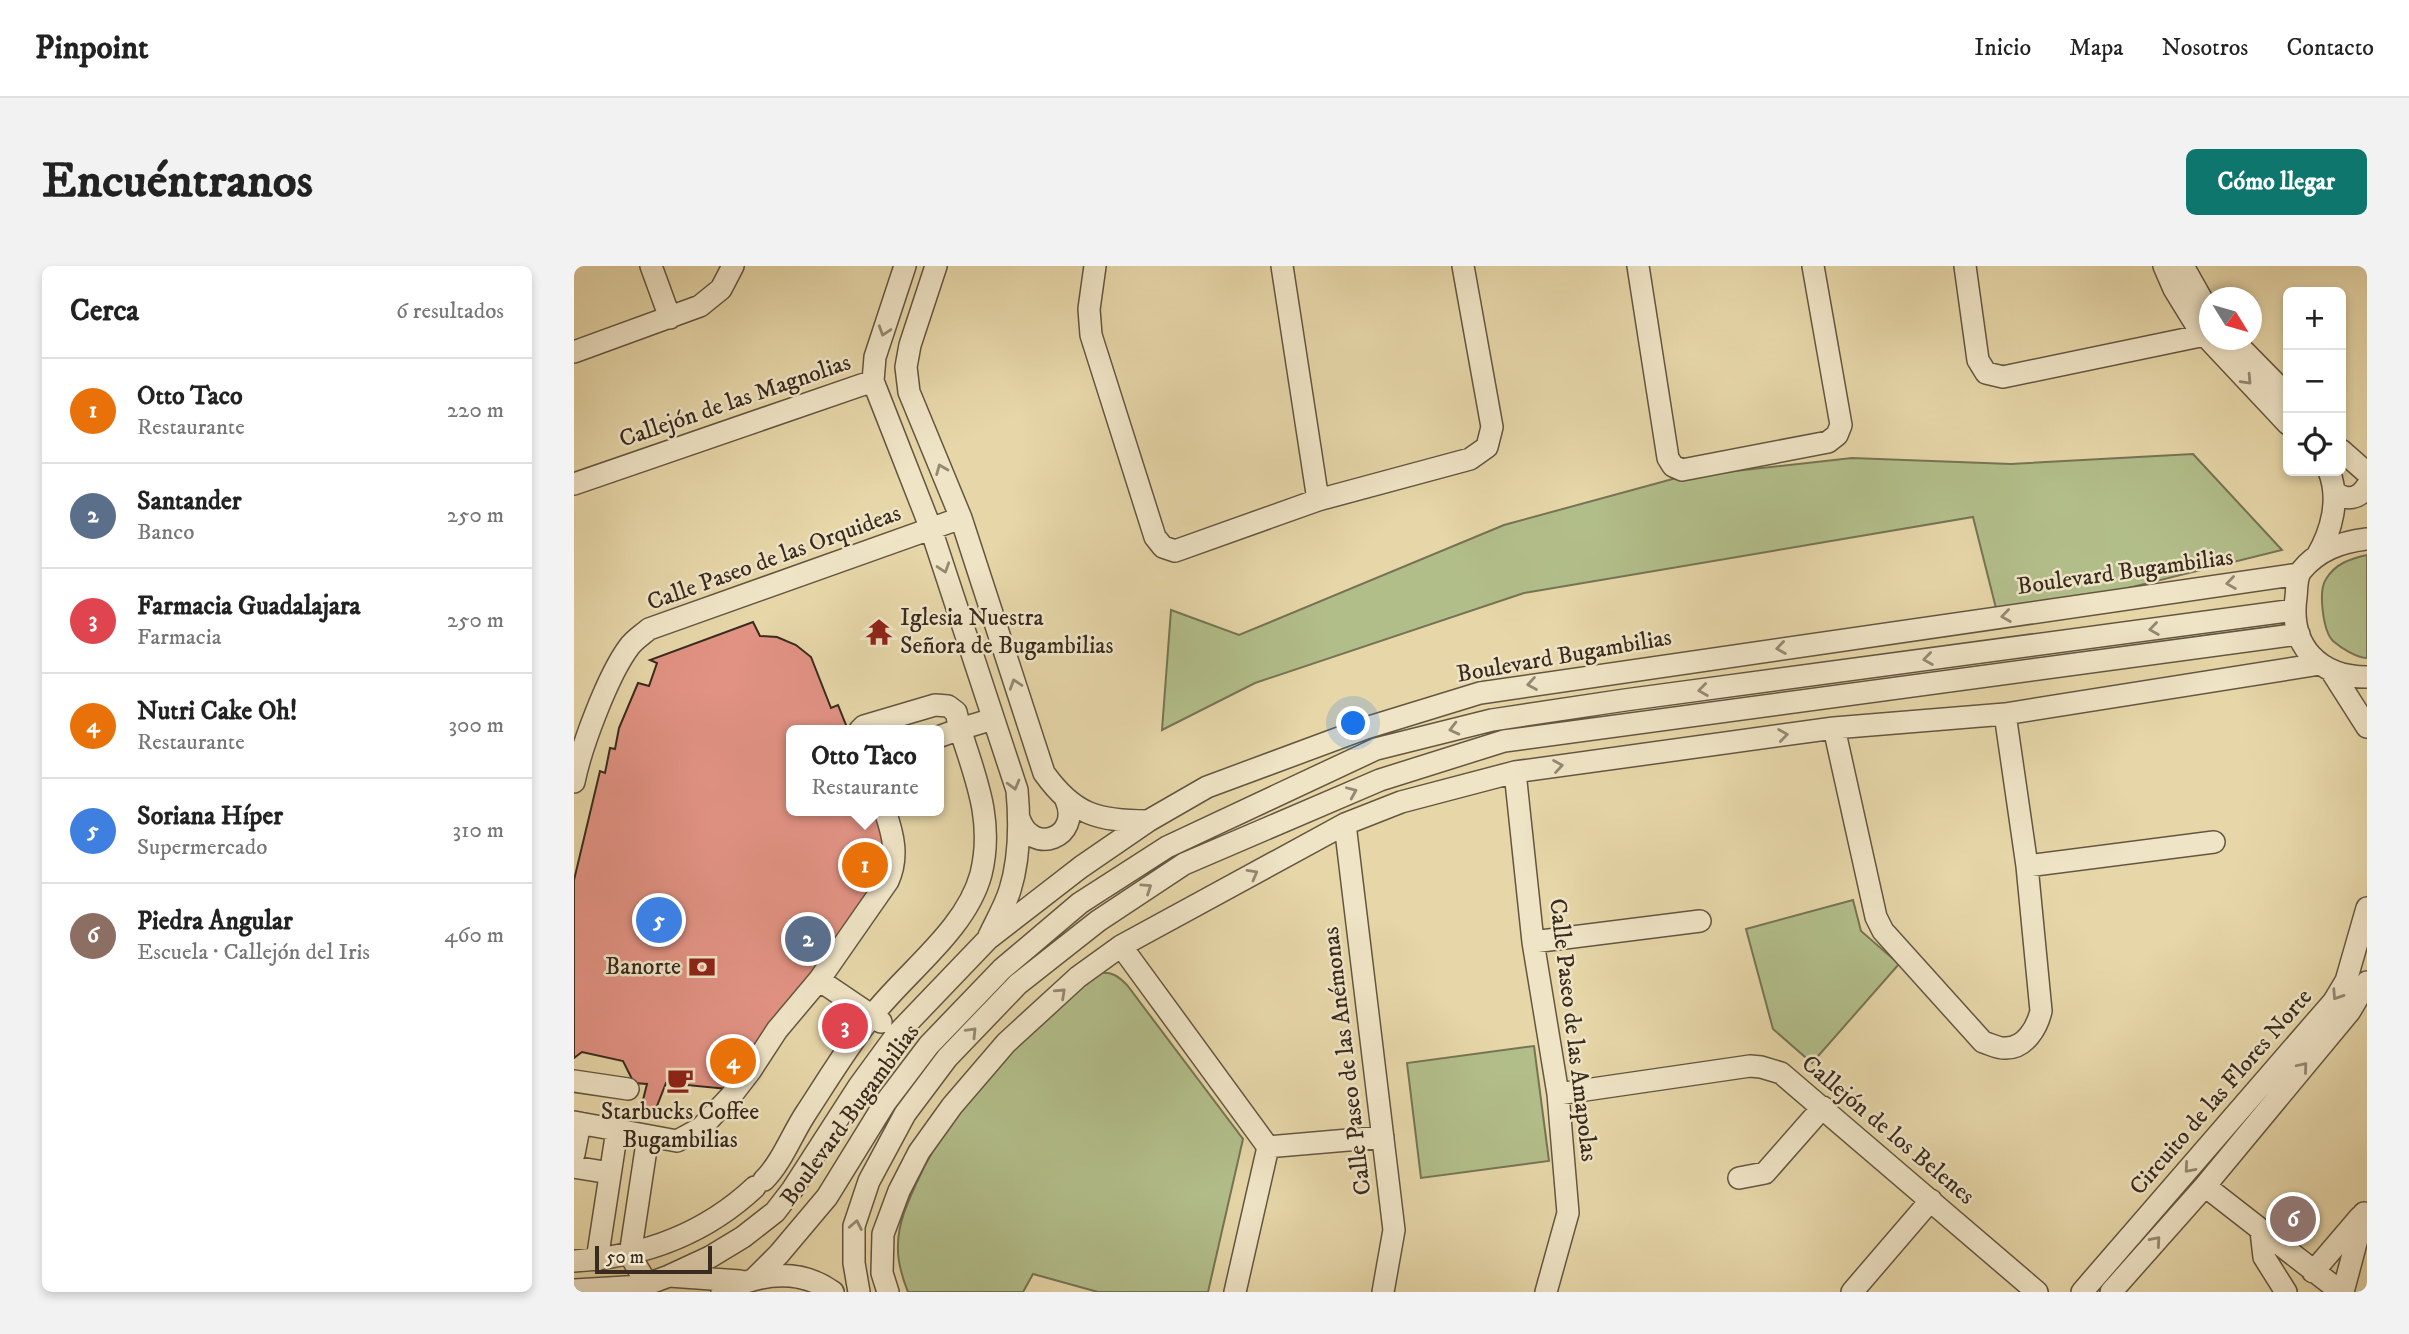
<!DOCTYPE html>
<html lang="es">
<head>
<meta charset="utf-8">
<style>
	body { margin:0; font-family:"IM FELL DW Pica",serif; background:#f2f2f2; color:#222 }
	.controls { position:absolute; right:21px; top:21px; display:grid; overflow:hidden; border-radius:10px; box-shadow:0 4px 10px #0003 }
	.controls button { width:63px; height:63px; display:grid; place-items:center; padding:0; border:0; border-bottom:2px solid #e0e0e0; background:#fff; color:#222; font:35px sans-serif }
	.compass { position:absolute; left:1625px; top:21px; width:63px; height:63px; border-radius:50%; background:#fff; box-shadow:0 4px 10px #0003; rotate:127deg }
	.scale { position:absolute; left:21px; bottom:18px; width:117px; box-sizing:border-box; padding-left:7px; border:4px solid #392b1f; border-top:0; font-size:19px; line-height:24px; white-space:nowrap; color:#392b1f; -webkit-text-stroke:5px #efe4c6; paint-order:stroke }
	.you { position:absolute; left:780px; top:458px; width:24px; height:24px; margin:-18px; border:5px solid #fff; border-radius:50%; background:#1a73e8; box-shadow:0 0 0 10px #1a73e833 }
	.badge { display:grid; place-items:center; width:46px; height:46px; border-radius:50%; background:#0f766e; color:#fff; font-size:23px; font-weight:700 }
	.pin { position:absolute; translate:-50% -50%; border:4px solid #fff; box-shadow:0 2px 7px #0006 }
	.popup { position:absolute; left:212px; top:459px; width:158px; height:91px; box-sizing:border-box; display:grid; place-content:center; border-radius:10px; background:#fff; filter:drop-shadow(0 2px 5px #0005); font-size:23px; white-space:nowrap; color:#767676 }
	.popup b { font-size:26px; color:#222 }
	.popup::after { content:''; position:absolute; left:50%; top:100%; margin-left:-14px; border:14px solid transparent; border-top-color:#fff }
	.list { margin:0; padding:0; list-style:none }
	h2 { display:flex; justify-content:space-between; align-items:center; height:91px; margin:0; padding:0 28px; font-size:30px }
	h2 small { font-size:23px; font-weight:400; color:#767676 }
	.list li { display:grid; grid-template-columns:46px 1fr auto; gap:21px; align-items:center; box-sizing:border-box; height:105px; padding:0 28px; border-top:2px solid #e0e0e0 }
	.list b { display:block; font-size:26px; white-space:nowrap }
	.list p { margin:0; font-size:23px; white-space:nowrap; color:#767676 }
	.list em { font-size:23px; font-style:normal; color:#767676 }
	.icon { flex:none; width:38px; height:38px; fill:none; stroke:currentColor; stroke-width:2; stroke-linecap:round; stroke-linejoin:round }
	.map { position:relative; flex:none; width:1793px; height:1026px; overflow:hidden; border-radius:10px }
	header { display:flex; align-items:center; gap:42px; box-sizing:border-box; height:98px; padding:0 35px; background:#fff; border-bottom:2px solid #e0e0e0 }
	header strong { font-size:33px }
	nav { display:flex; gap:38px; margin-inline-start:auto; font-size:24px }
	.intro { display:flex; align-items:center; justify-content:space-between; box-sizing:border-box; height:168px; padding:0 42px }
	h1 { margin:0; font-size:49px }
	.button { padding:18px 32px; border-radius:10px; background:#0f766e; color:#fff; font-size:24px; font-weight:700 }
	main { display:flex; gap:42px; padding:0 42px }
	aside { flex:1; background:#fff; border-radius:10px; box-shadow:0 4px 10px #0003 }
	.map>svg:first-child { display:block }
</style>
</head>
<body>
<header>
<strong>Pinpoint</strong>
<nav><a>Inicio</a><a>Mapa</a><a>Nosotros</a><a>Contacto</a></nav>
</header>
<div class="intro"><h1>Encuéntranos</h1><a class="button">Cómo llegar</a></div>
<main>
<aside>
<h2>Cerca<small>6 resultados</small></h2>
<ul class="list">
<li><span class="badge" style="background:#e8710a">1</span><div><b>Otto Taco</b><p>Restaurante</p></div><em>220 m</em></li>
<li><span class="badge" style="background:#5c6f8a">2</span><div><b>Santander</b><p>Banco</p></div><em>250 m</em></li>
<li><span class="badge" style="background:#e0444e">3</span><div><b>Farmacia Guadalajara</b><p>Farmacia</p></div><em>250 m</em></li>
<li><span class="badge" style="background:#e8710a">4</span><div><b>Nutri Cake Oh!</b><p>Restaurante</p></div><em>300 m</em></li>
<li><span class="badge" style="background:#3f7fe0">5</span><div><b>Soriana Híper</b><p>Supermercado</p></div><em>310 m</em></li>
<li><span class="badge" style="background:#8d6e63">6</span><div><b>Piedra Angular</b><p>Escuela · Callejón del Iris</p></div><em>460 m</em></li>
</ul>
</aside>
<div class="map">
<svg width="1793" height="1026" viewBox="0 0 1793 1026">
	<rect width="100%" height="100%" fill="#e6d6a8"/>
	<filter id="stains"><feTurbulence type="fractalNoise" baseFrequency=".00286" numOctaves="4"/><feColorMatrix values="0 0 0 0 .2 0 0 0 0 .09 0 0 0 0 .02 0 0 0 .5 -.17"/></filter>
	<radialGradient id="worn" r=".72"><stop offset=".6" stop-color="#630" stop-opacity="0"/><stop offset="1" stop-color="#630" stop-opacity=".3"/></radialGradient>
	<path fill="#b2be8a" stroke="#767454" stroke-width="2" d="M1619,188L1708,284L1425,354L1399,251L950,327L681,417L588,464L597,344L665,369L930,259L1106,211L1278,192L1437,198Z
		M1793,289V392C1783,392 1767,382 1759,375C1749,365 1744,325 1752,313C1762,297 1776,293 1793,289Z
		M1279,634L1287,665L1325,698L1238,797L1199,763L1172,663Z
		M526,707C539,706 544,710 553,719L669,873L634,1026H524L459,1008L449,1026H334C328,1011 323,996 324,979C324,958 333,938 342,918C380,833 452,763 526,707Z
		M960,780L975,895L847,912L833,797Z"/>
	<path fill="#e19283" stroke="#392b1f" stroke-width="2" d="M179,356L186,370L203,371L222,379L237,391L257,442L264,439L274,464H218V545H306L314,601L154,823L92,817L81,845L66,846L73,818L60,817L49,795L8,786L0,792V614L26,505L31,507L36,482L41,483L45,462L64,417L75,420L83,397L76,394Z"/>
	<g fill="none" stroke-linecap="round" stroke-linejoin="round">
		<defs>
			<path id="minor" d="M77,0L96,52
				M331,0L301,91L299,115L357,263L443,524C446,557 446,592 436,624C431,640 422,655 415,670
				M362,0L336,79L332,101L335,126L387,252L470,507C500,549 524,555 574,555
				M521,0L515,43L517,69L581,271L589,281L601,285L744,234L896,193L913,181L918,161L889,0
				M708,0L744,234
				M1064,0L1094,192L1099,200L1108,204L1254,176L1263,169L1267,159L1239,0
				M1391,0L1404,94L1412,107L1429,111L1631,69
				M1590,0L1600,23L1624,62L1714,158
				M1609,0L1636,48
				M1659,74L1714,130
				M0,86L126,40L147,23L159,0
				M1767,184L1793,207
				M0,218L299,115
				M1760,225C1772,236 1785,233 1793,220
				M1793,273C1767,276 1744,284 1727,305C1722,312 1723,323 1722,331C1715,380 1745,411 1793,411
				M1743,290C1758,264 1766,233 1755,205
				M1758,406L1793,461
				M1260,462L1302,651L1309,665L1409,776C1416,778 1425,783 1432,782C1451,782 1463,762 1467,745L1453,600L1431,448
				M286,464L290,460L361,439L374,440L382,446L386,463L364,471
				M941,506L959,676L984,828L994,947L972,1026
				M0,516C7,481 34,409 55,381C60,374 68,369 75,363L387,252
				M445,552C458,591 508,571 492,534
				M771,558L820,964L809,1026
				M1453,600L1640,576
				M959,676L1126,655
				M547,680L694,881L661,1026
				M245,714L307,756
				M0,815L54,823
				M984,828L1176,800L1187,801L1207,807L1463,1026
				M0,856L103,875L127,862L157,830L177,804L203,764L245,714L314,615C325,591 319,568 311,545
				M694,881L809,871
				M0,888L6,857
				M0,901L36,907
				M1165,912L1191,907L1249,841
				M190,914C208,896 218,868 232,847C253,815 274,780 298,750C332,706 392,664 407,608C420,555 402,513 386,463L419,453
				M1631,920L1767,1026
				M1687,965L1690,991L1712,1026
				M23,994L43,864
				M0,995C68,991 131,968 181,921
				M1739,1006L1786,951
				M95,1010L166,1015
				M181,1012L205,988L253,931L311,837L355,779L428,703L506,637L593,581L802,483L918,454L1051,434L1720,344
				M73,1018L56,989L74,870
				M0,1024L68,1020L95,1010L136,991L169,971L201,946L218,924L285,820L323,768L414,673L507,601L574,555L633,521L792,462L906,427L1725,308
				M148,1026C184,1008 224,1001 259,1026
				M285,1026L280,997V960L295,915L331,848L373,792L444,718L524,655L610,598L806,514L930,475L1725,368
				M314,1026L308,1007L309,968L325,925L345,886L378,840L432,777L504,711L547,680L771,558L827,536L941,506L1260,462L1431,448L1746,398
				M1278,1026L1357,934
				M1508,1026L1760,735L1772,715L1793,642
				M1537,1026L1631,920L1776,745L1793,716
				M1769,1026L1790,947"/>
		</defs>
		<use href="#minor" stroke="#645641" stroke-width="24"/>
		<use href="#minor" stroke="#efe4c6" stroke-width="21"/>
	</g>
	<defs><path id="oneway-chevron" d="M-2-3.5L2.5 0L-2 3.5" fill="none" stroke-width="1.6" stroke-linecap="round" stroke-linejoin="round" transform="scale(1.75)"/></defs>
	<g stroke="#948872">
		<use href="#oneway-chevron" transform="translate(310 65) rotate(108)"/>
		<use href="#oneway-chevron" transform="translate(1673 114) rotate(47)"/>
		<use href="#oneway-chevron" transform="translate(367 203) rotate(-112)"/>
		<use href="#oneway-chevron" transform="translate(370 302) rotate(72)"/>
		<use href="#oneway-chevron" transform="translate(1657 317) rotate(172)"/>
		<use href="#oneway-chevron" transform="translate(1432 350) rotate(172)"/>
		<use href="#oneway-chevron" transform="translate(1580 363) rotate(172)"/>
		<use href="#oneway-chevron" transform="translate(1207 382) rotate(172)"/>
		<use href="#oneway-chevron" transform="translate(1354 393) rotate(172)"/>
		<use href="#oneway-chevron" transform="translate(441 418) rotate(-108)"/>
		<use href="#oneway-chevron" transform="translate(958 418) rotate(171)"/>
		<use href="#oneway-chevron" transform="translate(1129 424) rotate(172)"/>
		<use href="#oneway-chevron" transform="translate(880 463) rotate(166)"/>
		<use href="#oneway-chevron" transform="translate(1209 469) rotate(-8)"/>
		<use href="#oneway-chevron" transform="translate(984 500) rotate(-9)"/>
		<use href="#oneway-chevron" transform="translate(440 519) rotate(75)"/>
		<use href="#oneway-chevron" transform="translate(778 526) rotate(-23)"/>
		<use href="#oneway-chevron" transform="translate(679 608) rotate(-29)"/>
		<use href="#oneway-chevron" transform="translate(573 622) rotate(-34)"/>
		<use href="#oneway-chevron" transform="translate(487 727) rotate(-43)"/>
		<use href="#oneway-chevron" transform="translate(1763 729) rotate(123)"/>
		<use href="#oneway-chevron" transform="translate(398 766) rotate(-46)"/>
		<use href="#oneway-chevron" transform="translate(1729 801) rotate(-50)"/>
		<use href="#oneway-chevron" transform="translate(1615 902) rotate(131)"/>
		<use href="#oneway-chevron" transform="translate(282 959) rotate(-79)"/>
		<use href="#oneway-chevron" transform="translate(1582 975) rotate(-49)"/>
	</g>
	<defs>
		<symbol id="temple-bare" viewBox="-9 -9 18 18"><path d="M0-6L5-2H3V0L6.5 2.5H4V6H1.5V3h-3V6H-4V2.5H-6.5L-3 0V-2H-5Z" fill="#8f2418" stroke="#efe4c6" stroke-width="2.5" paint-order="stroke"/></symbol>
		<symbol id="bank-bare" viewBox="-9 -9 18 18"><path d="M-6-4H6V4H-6ZM0-2.3a2.3 2.3 0 1 0 0 4.6a2.3 2.3 0 1 0 0-4.6Z" fill="#8f2418" stroke="#efe4c6" stroke-width="2.5" paint-order="stroke"/></symbol>
		<symbol id="cafe-bare" viewBox="-9 -9 18 18"><path d="M-5.5-4.5H6V0H3Q3 3.5 0 3.5H-2.5Q-5.5 3.5-5.5 0ZM3-3.2v2h1.7v-2ZM-6 4.5H4V6H-6Z" fill="#8f2418" stroke="#efe4c6" stroke-width="2.5" paint-order="stroke"/></symbol>
	</defs>
	<g fill-rule="evenodd">
		<use href="#temple-bare" x="286" y="347" width="38" height="38"/>
		<use href="#bank-bare" x="109" y="682" width="38" height="38"/>
		<use href="#cafe-bare" x="87" y="795" width="38" height="38"/>
	</g>
	<g text-anchor="middle" dominant-baseline="central" stroke-width="5" stroke-linejoin="round" paint-order="stroke">
		<g font-size="24" fill="#392b1f" stroke="#efe4c6">
			<text transform="translate(161 135) rotate(-19)">Callejón de las Magnolias</text>
			<text transform="translate(200 292) rotate(-20)">Calle Paseo de las Orquideas</text>
			<text transform="translate(1551 306) rotate(-8)">Boulevard Bugambilias</text>
			<text transform="translate(990 390) rotate(-10)">Boulevard Bugambilias</text>
			<text transform="translate(999 764) rotate(83)">Calle Paseo de las Amapolas</text>
			<text transform="translate(773 795) rotate(-97)">Calle Paseo de las Anémonas</text>
			<text transform="translate(1647 826) rotate(-49)">Circuito de las Flores Norte</text>
			<text transform="translate(276 849) rotate(-54)">Boulevard Bugambilias</text>
			<text transform="translate(1314 864) rotate(40)">Callejón de los Belenes</text>
		</g>
		<g font-size="24" fill="#392b1f" stroke="#efe4c6" text-anchor="start">
			<text x="326" y="352">Iglesia Nuestra<tspan x="326" dy="28">Señora de Bugambilias</tspan></text>
			<text x="107" y="701" text-anchor="end">Banorte</text>
			<text x="106" y="846" text-anchor="middle">Starbucks Coffee<tspan x="106" dy="28">Bugambilias</tspan></text>
		</g>
	</g>
	<rect width="100%" height="100%" filter="url(#stains)"/>
	<rect width="100%" height="100%" fill="url(#worn)"/>
</svg>
<div class="controls">
<button>+</button>
<button>−</button>
<button><svg class="icon" aria-label="locate" viewBox="0 0 24 24"><circle cx="12" cy="12" r="6"/><path d="M12 2v4M12 18v4M2 12h4M18 12h4"/></svg></button>
</div>
<svg class="compass" viewBox="-18 -18 36 36"><path d="M0-13l5 13h-10z" fill="#e53935"/><path d="M0 13l5-13h-10z" fill="#767676"/></svg>
<div class="scale">50 m</div>
<div class="you"></div>
<div class="pin badge" style="left:291px;top:599px;background:#e8710a">1</div>
<div class="popup"><b>Otto Taco</b>Restaurante</div>
<div class="pin badge" style="left:234px;top:673px;background:#5c6f8a">2</div>
<div class="pin badge" style="left:271px;top:760px;background:#e0444e">3</div>
<div class="pin badge" style="left:159px;top:795px;background:#e8710a">4</div>
<div class="pin badge" style="left:85px;top:654px;background:#3f7fe0">5</div>
<div class="pin badge" style="left:1719px;top:953px;background:#8d6e63">6</div>
</div>
</main>
</body>
</html>
